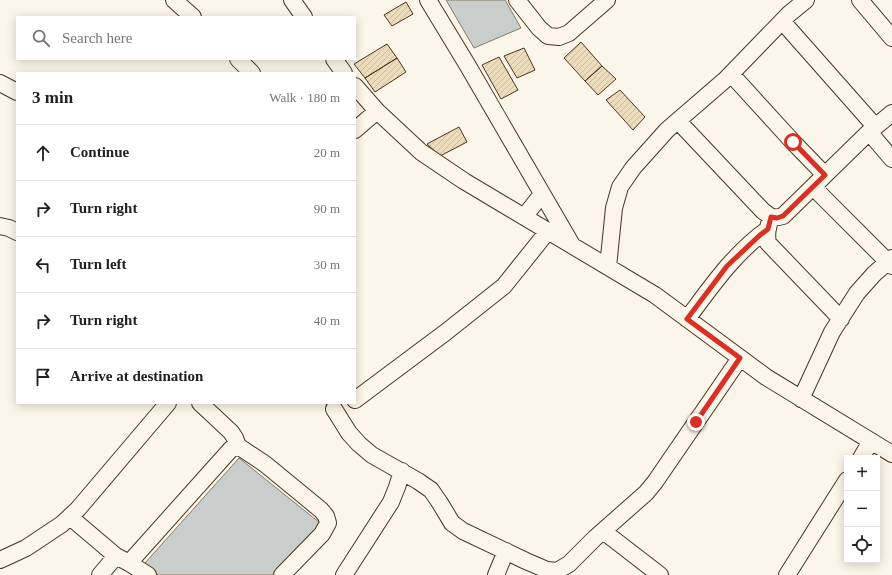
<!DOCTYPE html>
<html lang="en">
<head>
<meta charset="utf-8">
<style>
	body { margin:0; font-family:Georgia,serif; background:#f2f2f2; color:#202124 }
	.controls { position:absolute; right:12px; bottom:12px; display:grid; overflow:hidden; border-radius:0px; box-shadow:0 2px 10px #0003 }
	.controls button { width:36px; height:36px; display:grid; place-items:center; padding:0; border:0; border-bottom:1px solid #e0e0e0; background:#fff; color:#202124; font:20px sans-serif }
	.stop { position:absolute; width:12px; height:12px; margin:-9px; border:3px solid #d93025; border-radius:50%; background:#fff }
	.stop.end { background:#d93025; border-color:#fff; box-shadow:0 1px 4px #0008 }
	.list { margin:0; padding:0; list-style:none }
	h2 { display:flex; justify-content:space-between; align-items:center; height:52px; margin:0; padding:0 16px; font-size:17px }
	h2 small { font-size:13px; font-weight:400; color:#757577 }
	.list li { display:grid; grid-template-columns:26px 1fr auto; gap:12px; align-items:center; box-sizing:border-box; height:56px; padding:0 16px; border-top:1px solid #e0e0e0 }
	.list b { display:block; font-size:15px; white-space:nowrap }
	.list em { font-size:13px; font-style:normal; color:#757577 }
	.icon { flex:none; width:22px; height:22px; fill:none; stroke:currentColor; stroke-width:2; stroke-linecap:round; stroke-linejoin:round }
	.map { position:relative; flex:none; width:892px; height:575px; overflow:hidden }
	.search { position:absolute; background:#fff; box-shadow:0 2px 10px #0003; left:16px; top:16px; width:340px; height:44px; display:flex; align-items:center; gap:10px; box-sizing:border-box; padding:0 14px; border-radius:0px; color:#757577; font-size:15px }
	.panel { position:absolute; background:#fff; box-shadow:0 2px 10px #0003; left:16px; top:72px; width:340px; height:332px; border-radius:0px }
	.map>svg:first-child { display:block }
</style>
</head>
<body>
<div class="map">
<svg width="892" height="575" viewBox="0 0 892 575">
	<defs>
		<pattern id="building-hatch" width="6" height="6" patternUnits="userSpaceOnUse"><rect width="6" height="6" fill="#ecdcbc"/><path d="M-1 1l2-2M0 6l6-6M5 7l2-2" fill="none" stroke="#ccbda1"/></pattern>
	</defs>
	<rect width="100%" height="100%" fill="#fbf6e9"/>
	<path fill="#c9cecd" stroke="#887966" d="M446,0H505L521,28L474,48Z
		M239,458L325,527L279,575H158L145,563Z"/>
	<path fill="url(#building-hatch)" stroke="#4a3520" d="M406,2L413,14L392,26L384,15Z
		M581,42L602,66L585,81L564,58Z
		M387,44L397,58L365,78L354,64Z
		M524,48L535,70L517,78L504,56Z
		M499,57L518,90L501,99L482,65Z
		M397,58L406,72L375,92L365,78Z
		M602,66L616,79L598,95L585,81Z
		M620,90L645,117L633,130L606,100Z
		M459,127L467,142L440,156L427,144Z"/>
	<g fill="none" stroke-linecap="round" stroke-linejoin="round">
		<defs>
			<path id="minor" d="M174,0L193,17
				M292,0L304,17
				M428,0L468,66L572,245
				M517,0L539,28L548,36L559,37L569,33L607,0
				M860,0L892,38
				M782,21L873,124L876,126
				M238,59L252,73
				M334,59L344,73
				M731,74L793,142L825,175
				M0,83L17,92
				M355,86L377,111L421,152L464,181L655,295L766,377L892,454
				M892,113L869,132L892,159
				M678,121L763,211C771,217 773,219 783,216L869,132
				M355,130L377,111
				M813,187L892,266
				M524,217L542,194
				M771,217C768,227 766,233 768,243L841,319
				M0,226L9,228L17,232
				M608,267L614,208L620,187L633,168L667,130L726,79L789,14L806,0
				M687,319C711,287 734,253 768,229
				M801,399L832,332L857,293L874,274L892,258
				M355,400L446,332L504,286L548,231
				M200,403L231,432L235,438L238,446
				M334,409L349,433L359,444L372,455L418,481L431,490L440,503L452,523L463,531L526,561L547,570L557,571L569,564L595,538L646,493L655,482L740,358
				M861,458L871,441
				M70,517L116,556L129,563L148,575
				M603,531L660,575
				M0,560L26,548L62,524L78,509L168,403
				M129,563L231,449L238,446L265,464L321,510L326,516L328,523L322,534L282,575
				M100,575L116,556
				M344,575L391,502L397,487L402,471
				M496,575L506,551
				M787,575L847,480"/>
		</defs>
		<use href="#minor" stroke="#4a3520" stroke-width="18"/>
		<use href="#minor" stroke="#fbf6e9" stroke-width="16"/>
	</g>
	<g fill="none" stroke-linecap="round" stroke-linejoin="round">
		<path stroke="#d93025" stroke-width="5" d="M696,422L740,358L687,319L727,266L760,235L768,229L771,217L777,218L783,216L825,175L793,142"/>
	</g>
</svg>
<div class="controls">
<button>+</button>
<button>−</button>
<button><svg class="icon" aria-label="locate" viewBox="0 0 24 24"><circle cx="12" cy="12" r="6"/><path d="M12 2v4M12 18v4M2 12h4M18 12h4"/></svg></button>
</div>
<div class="stop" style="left:793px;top:142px"></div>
<div class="stop end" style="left:696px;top:422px"></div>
<div class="search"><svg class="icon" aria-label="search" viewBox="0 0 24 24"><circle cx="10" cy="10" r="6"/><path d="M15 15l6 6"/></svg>Search here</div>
<section class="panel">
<h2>3 min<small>Walk · 180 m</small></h2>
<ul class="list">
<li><svg class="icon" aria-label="ahead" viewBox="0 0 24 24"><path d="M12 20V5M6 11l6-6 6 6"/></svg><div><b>Continue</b></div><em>20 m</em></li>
<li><svg class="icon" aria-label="right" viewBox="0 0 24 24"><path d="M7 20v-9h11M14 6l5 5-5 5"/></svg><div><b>Turn right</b></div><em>90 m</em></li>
<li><svg class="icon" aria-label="left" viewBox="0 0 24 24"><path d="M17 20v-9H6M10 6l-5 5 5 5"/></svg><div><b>Turn left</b></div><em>30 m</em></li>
<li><svg class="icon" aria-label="right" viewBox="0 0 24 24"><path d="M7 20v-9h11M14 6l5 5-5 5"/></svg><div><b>Turn right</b></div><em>40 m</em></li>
<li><svg class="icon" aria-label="arrive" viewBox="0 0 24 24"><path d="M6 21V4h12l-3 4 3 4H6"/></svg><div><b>Arrive at destination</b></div></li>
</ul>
</section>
</div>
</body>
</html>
